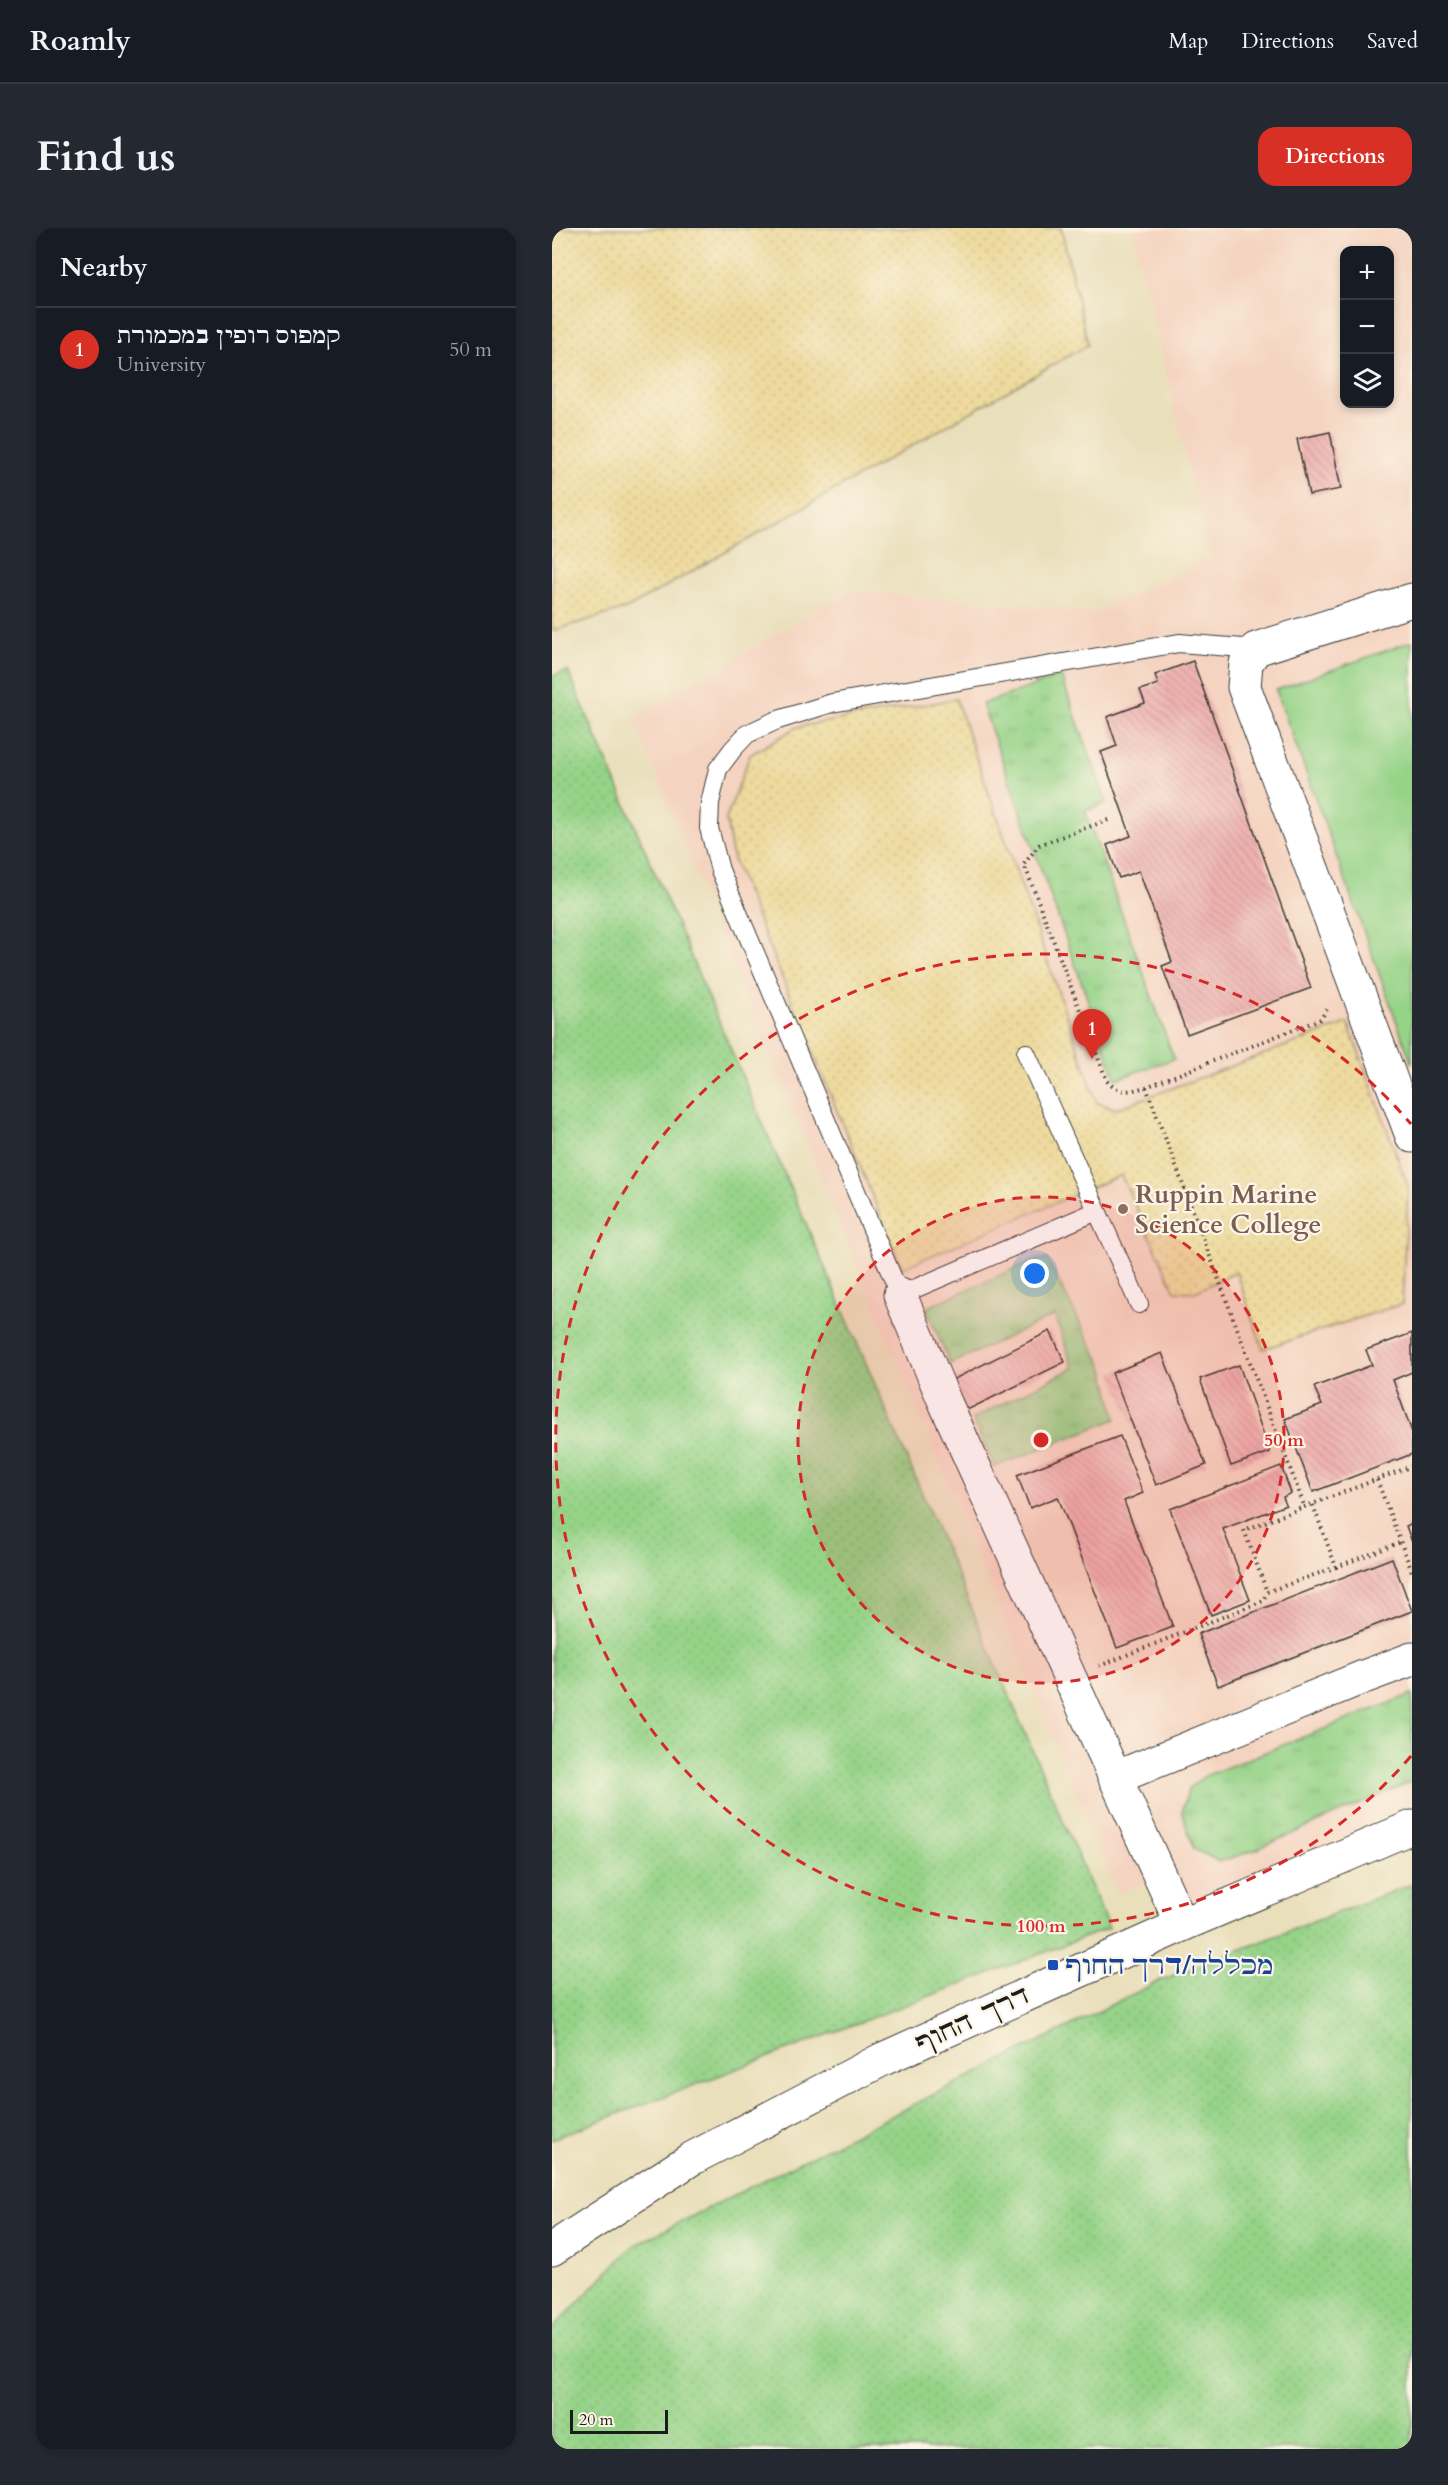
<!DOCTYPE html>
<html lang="en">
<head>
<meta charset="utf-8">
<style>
	body { margin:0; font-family:Cardo,"Frank Ruhl Libre",serif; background:#242831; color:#f1f3f6 }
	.controls { position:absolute; right:18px; top:18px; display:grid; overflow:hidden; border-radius:12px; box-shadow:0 3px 9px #0003 }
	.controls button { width:54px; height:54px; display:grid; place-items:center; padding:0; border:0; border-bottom:2px solid #363941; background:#171b24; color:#f1f3f6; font:30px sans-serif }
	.scale { position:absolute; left:18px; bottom:15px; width:98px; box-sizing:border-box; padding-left:6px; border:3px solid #1c1c1c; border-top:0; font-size:16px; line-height:21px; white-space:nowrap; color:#1c1c1c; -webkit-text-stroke:4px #fcf5e5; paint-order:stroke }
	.you { position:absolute; left:483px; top:1046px; width:21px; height:21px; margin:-15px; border:4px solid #fff; border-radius:50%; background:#1a73e8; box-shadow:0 0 0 9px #1a73e833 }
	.badge { display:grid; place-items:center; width:39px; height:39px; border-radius:50%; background:#d93025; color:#fff; font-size:20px; font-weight:700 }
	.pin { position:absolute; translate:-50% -50px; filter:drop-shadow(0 2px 3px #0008) }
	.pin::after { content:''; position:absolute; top:32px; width:21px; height:18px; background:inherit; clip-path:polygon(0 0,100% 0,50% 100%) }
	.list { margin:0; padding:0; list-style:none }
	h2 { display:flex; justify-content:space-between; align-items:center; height:78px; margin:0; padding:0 24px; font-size:26px }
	h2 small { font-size:20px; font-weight:400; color:#9ea1a6 }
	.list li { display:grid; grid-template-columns:39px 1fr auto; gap:18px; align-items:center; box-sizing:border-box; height:84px; padding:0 24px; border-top:2px solid #363941 }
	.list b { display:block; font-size:22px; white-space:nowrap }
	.list p { margin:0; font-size:20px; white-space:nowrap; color:#9ea1a6 }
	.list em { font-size:20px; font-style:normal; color:#9ea1a6 }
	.icon { flex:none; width:33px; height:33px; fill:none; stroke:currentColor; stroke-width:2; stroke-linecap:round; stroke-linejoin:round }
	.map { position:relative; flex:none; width:860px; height:2221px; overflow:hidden; border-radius:18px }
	header { display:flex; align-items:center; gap:36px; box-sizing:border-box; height:84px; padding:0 30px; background:#171b24; border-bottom:2px solid #363941 }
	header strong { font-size:28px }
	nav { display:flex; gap:33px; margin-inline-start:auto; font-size:21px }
	.intro { display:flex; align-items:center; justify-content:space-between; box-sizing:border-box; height:144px; padding:0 36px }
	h1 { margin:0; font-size:42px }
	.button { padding:15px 27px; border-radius:18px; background:#d93025; color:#fff; font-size:21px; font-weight:700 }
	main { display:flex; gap:36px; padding:0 36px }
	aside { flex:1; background:#171b24; border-radius:18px; box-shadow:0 3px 9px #0003 }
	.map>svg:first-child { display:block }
</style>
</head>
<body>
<header>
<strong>Roamly</strong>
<nav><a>Map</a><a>Directions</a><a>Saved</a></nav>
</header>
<div class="intro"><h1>Find us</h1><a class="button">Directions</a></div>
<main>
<aside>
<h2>Nearby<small></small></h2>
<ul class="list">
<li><span class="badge">1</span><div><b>קמפוס רופין במכמורת</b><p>University</p></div><em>50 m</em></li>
</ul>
</aside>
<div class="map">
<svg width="860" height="2221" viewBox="0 0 860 2221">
	<defs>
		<pattern id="grass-dots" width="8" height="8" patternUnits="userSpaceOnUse" patternTransform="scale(1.5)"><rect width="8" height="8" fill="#96d388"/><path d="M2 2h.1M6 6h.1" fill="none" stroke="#81b575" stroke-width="1.8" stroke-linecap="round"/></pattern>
		<pattern id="sand-dots" width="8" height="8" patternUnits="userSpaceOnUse" patternTransform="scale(1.5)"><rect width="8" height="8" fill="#eeda9e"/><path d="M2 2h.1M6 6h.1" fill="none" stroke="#ccba88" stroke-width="1.8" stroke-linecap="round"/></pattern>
		<pattern id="park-tufts" width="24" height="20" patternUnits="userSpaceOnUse" patternTransform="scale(1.5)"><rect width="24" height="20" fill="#96d388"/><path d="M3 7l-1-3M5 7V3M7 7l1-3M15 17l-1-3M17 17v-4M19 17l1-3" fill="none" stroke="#81b575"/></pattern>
		<pattern id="building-back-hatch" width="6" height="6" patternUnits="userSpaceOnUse" patternTransform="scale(1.5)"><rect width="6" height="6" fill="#eeb3b1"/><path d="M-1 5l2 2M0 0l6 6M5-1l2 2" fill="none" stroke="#cc9998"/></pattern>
	</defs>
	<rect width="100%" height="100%" fill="#fcf5e5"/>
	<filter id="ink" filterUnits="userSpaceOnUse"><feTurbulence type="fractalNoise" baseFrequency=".0167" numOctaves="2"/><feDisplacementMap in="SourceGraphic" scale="12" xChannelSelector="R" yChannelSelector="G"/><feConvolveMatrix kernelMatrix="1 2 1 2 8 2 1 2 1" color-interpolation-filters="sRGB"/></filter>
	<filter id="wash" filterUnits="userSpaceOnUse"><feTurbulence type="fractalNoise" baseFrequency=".008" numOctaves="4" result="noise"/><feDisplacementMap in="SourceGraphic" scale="24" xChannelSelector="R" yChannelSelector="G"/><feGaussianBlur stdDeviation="1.35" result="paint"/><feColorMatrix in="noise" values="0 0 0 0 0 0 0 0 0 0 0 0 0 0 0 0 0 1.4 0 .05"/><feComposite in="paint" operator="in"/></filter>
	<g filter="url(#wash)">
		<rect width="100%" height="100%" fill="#eadfbb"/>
		<path fill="#f4d3c0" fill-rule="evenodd" d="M580,0H860V1575L630,1697L607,1647L566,1666L197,777L81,490L298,363L542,384L658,330ZM792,22H838V176H792Z"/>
		<path fill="url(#grass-dots)" stroke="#597852" stroke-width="1.5" d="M16,443L557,1700L0,1911V448Z
			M860,1656V2221H0V2101L81,2018L609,1752Z"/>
		<path fill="url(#sand-dots)" stroke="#857b5d" stroke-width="1.5" d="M0,0H509L536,117L76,380L0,403Z
			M404,471L545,875L564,881L796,795L856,958L850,1076L711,1121L684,1044L643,1064L623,1063L569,947L350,1040L181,631L174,591L198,527L245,499Z"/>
		<path fill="url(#park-tufts)" stroke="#597852" stroke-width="1.5" d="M509,448L555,575L533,583L622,831L564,851L430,476Z
			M495,1031L552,1141L564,1191L443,1239L420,1191L521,1140L503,1087L398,1136L374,1080L482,1032Z
			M860,1466V1553L703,1622L667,1634L642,1621L630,1584L637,1560L653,1548Z"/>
		<path fill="#96d388" stroke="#597852" stroke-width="1.5" d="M860,413V836L724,462Z"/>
		<g id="blocks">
			<path fill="url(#building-back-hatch)" d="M778,204L789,261L757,267L745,211Z
				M641,433L759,760L635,806L610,738L620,734L587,643L567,650L555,617L579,608L549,524L565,518L555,489L593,475L588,462L606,456L603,447Z
				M498,1103L513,1134L413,1183L398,1153Z
				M860,1105V1144L841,1152L860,1204V1226L761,1264L733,1191L770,1177L762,1159L820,1137L814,1122Z
				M610,1125L654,1237L604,1257L560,1145Z
				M687,1137L718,1224L679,1238L648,1151Z
				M568,1208L591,1265L572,1273L621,1399L565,1420L506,1269L478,1280L465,1247Z
				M729,1238L739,1265L731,1269L734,1277L671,1301L698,1372L659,1387L618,1281Z
				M860,1295V1314L854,1298Z
				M840,1330L860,1383L666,1458L646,1406Z"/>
		</g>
	</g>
	<g filter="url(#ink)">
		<use href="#blocks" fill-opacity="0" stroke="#3b3934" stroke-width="1.5"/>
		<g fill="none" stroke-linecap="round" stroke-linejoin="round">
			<defs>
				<path id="lane" d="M474,825L587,1076
					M545,983L348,1067L168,642L157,600L158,575L166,541L181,521L195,506L223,493L280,475L627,415L704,421"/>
				<path id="street" d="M860,372L704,421L694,435L692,459L860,908
					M348,1067L392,1172L630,1697
					M563,1550L809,1450L860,1431"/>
				<path id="secondary" d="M0,2021L139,1931L331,1831L630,1697L860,1599"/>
			</defs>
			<use href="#lane" stroke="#3b3934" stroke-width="20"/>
			<use href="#street" stroke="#3b3934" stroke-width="35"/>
			<use href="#secondary" stroke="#3b3934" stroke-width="35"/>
			<path stroke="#3b3934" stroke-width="4" stroke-dasharray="1.5 4.5" stroke-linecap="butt" d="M556,592L487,617L472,636L555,853C567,867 578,863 594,859L769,791L776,779
				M594,859L753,1280
				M825,1252L860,1344
				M761,1277L784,1339L715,1364L692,1302L860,1238
				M784,1339L849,1314
				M547,1438L711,1373L715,1364"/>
			<use href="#lane" stroke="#fff" stroke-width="18"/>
			<use href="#street" stroke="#fff" stroke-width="33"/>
			<use href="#secondary" stroke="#fff" stroke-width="33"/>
		</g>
	</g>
	<circle cx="489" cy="1212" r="243" fill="#d62828" fill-opacity=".12"/>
	<g fill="none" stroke="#d62828" stroke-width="3" stroke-dasharray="10 8">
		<circle cx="489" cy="1212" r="243"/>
		<path d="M859 1528A486 486 0 1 1 859 896"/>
	</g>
	<circle fill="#8d6e63" stroke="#fcf5e5" stroke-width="2" cx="571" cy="981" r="6"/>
	<rect fill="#1a4fb4" stroke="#fcf5e5" stroke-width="2" x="495" y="1731" width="12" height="12" rx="3"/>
	<g text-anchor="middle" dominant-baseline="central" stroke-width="4.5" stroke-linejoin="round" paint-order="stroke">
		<g font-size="26" font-weight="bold" fill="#785e54" stroke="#fcf5e5" text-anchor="start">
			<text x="583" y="966">Ruppin Marine<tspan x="583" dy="30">Science College</tspan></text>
		</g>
		<g font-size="26" font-weight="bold" fill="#164399" stroke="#fcf5e5" text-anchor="start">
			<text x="513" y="1737">מכללה/דרך החוף</text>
		</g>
		<g font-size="26" fill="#1c1c1c" stroke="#fcf5e5">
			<text transform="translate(420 1791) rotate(-25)">דרך החוף</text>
		</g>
	</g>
	<circle cx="489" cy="1212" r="9" fill="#d62828" stroke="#fcf5e5" stroke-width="3"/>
	<g font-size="18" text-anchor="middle" font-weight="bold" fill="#d62828" stroke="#fcf5e5" stroke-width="4.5" stroke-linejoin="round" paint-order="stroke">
		<text x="732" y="1218">50 m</text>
		<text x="489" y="1704">100 m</text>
	</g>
</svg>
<div class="controls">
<button>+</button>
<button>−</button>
<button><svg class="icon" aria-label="layers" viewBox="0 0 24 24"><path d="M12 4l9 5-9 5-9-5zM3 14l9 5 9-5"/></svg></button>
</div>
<div class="scale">20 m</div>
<div class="you"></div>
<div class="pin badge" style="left:540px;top:831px">1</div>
</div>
</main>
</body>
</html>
